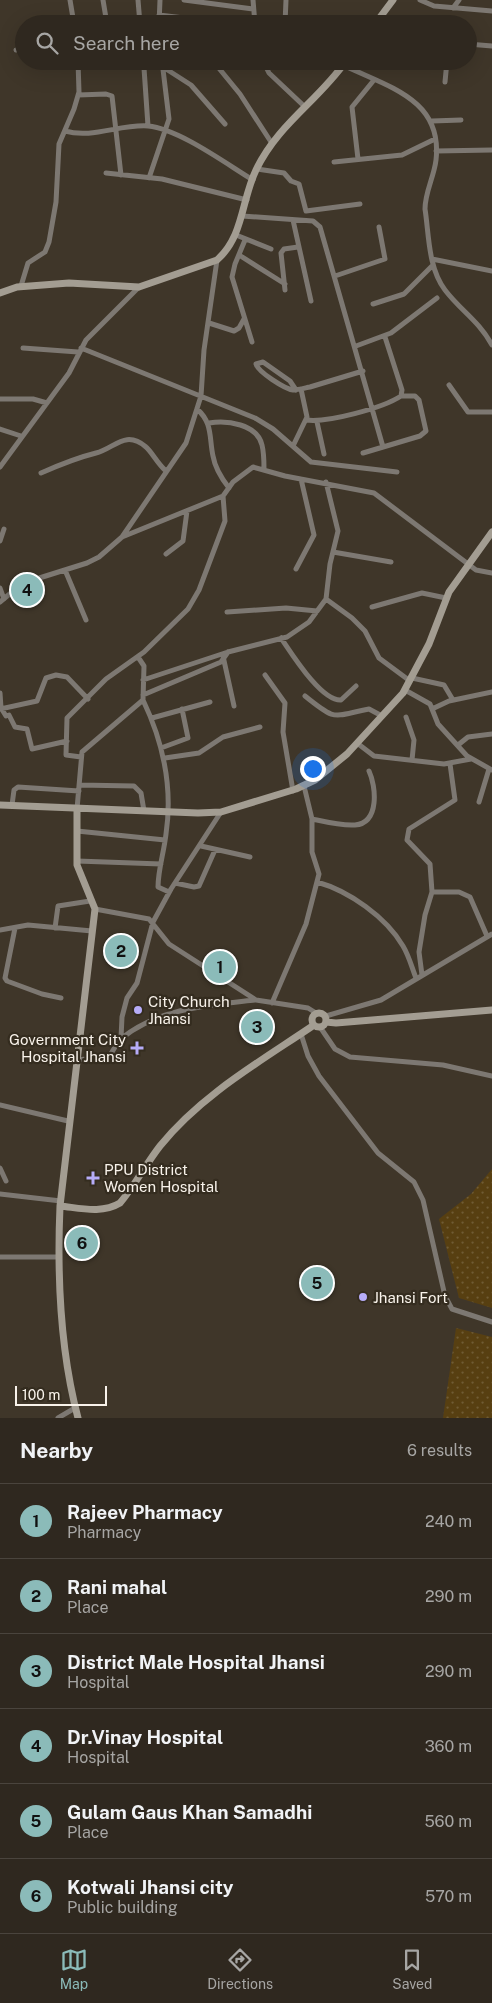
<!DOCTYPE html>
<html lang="en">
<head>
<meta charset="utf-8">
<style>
	body { margin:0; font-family:"Public Sans",sans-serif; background:#3b342c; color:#f1f3f6 }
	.scale { position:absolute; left:15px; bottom:12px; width:92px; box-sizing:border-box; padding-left:5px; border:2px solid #f8f2ea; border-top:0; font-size:14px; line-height:18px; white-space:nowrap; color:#f8f2ea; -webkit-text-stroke:4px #342c1f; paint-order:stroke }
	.you { position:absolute; left:312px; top:768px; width:18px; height:18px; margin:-12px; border:4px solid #fff; border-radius:50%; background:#1a73e8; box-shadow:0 0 0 8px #1a73e833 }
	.badge { display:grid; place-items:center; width:32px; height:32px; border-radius:50%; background:#8bbbb9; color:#111; font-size:16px; font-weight:700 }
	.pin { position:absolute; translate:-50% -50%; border:2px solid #fff; box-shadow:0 1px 5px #0006 }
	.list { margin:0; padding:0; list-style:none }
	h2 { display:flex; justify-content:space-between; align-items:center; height:65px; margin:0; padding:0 20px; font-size:21px }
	h2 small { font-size:16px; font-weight:400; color:#a7a6a4 }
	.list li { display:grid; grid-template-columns:32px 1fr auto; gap:15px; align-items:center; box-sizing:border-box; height:75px; padding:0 20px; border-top:1px solid #4a443d }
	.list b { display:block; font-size:19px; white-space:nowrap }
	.list p { margin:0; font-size:16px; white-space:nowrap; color:#a7a6a4 }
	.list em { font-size:16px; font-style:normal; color:#a7a6a4 }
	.icon { flex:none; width:28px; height:28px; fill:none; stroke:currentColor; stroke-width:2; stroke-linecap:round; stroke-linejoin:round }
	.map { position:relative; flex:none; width:492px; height:1418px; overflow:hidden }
	.search { position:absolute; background:#2f281f; box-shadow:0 5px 20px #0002; left:15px; right:15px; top:15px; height:55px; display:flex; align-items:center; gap:12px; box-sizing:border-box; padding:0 18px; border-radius:28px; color:#a7a6a4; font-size:19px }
	.sheet { height:515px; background:#2f281f }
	nav { display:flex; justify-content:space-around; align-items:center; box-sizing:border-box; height:70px; border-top:1px solid #4a443d; background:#2f281f; font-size:14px; color:#a7a6a4 }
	nav a { display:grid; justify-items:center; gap:2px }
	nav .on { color:#8bbbb9 }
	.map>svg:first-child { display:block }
</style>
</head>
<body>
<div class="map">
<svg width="492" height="1418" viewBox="0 0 492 1418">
	<defs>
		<pattern id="grass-dots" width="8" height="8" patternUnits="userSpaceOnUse" patternTransform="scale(1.25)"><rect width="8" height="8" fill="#573f11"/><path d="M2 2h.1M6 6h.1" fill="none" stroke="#705b34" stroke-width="1.8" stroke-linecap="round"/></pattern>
	</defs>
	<rect width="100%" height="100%" fill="#3f3629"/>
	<path fill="url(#grass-dots)" d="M492,1169V1308L459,1298L439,1219L471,1194Z
		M456,1328L492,1337V1418H443Z"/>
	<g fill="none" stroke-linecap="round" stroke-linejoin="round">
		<path stroke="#7d7872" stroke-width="5" d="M70,0L74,24
			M103,0L107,24
			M138,0L140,24
			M184,0L253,9
			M253,0L255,24
			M420,0L434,6L492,11
			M453,8L459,0
			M159,15L234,24
			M159,24L160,0
			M285,24L286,0
			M468,44L492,46
			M16,50L24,49
			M213,61L240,94L271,142
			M263,61L269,73L304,106
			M343,65C388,87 443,99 436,160C434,177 425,192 425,209C429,234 428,268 445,290C461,311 478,320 492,345
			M163,67L191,85L225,124
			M144,68L148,126
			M445,82L447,61
			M78,95L106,94L112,96L121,175
			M432,121L461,120
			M65,131C92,139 120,124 148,126C179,129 225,163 253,180
			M436,151L492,150
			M358,159L352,107L374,80
			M334,162L402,155L435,139
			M257,169L284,173L291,181L299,184L306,211L360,204
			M106,173L162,179L247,200
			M149,178L169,119L162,61
			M242,216L313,221L320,227L383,447
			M293,220L311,301
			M236,235L271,249
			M245,240L235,264L232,277L252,342
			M239,255L285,284
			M432,259L492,271
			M335,276L385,259L379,227
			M21,286L28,263L45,252L49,242L56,202L59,144L74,109L79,92L78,61
			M285,290L281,253L284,249L298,247
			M373,304L404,294L433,265
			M209,323L234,331L239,328L244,319
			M356,346L391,333L437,298
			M23,348L78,352
			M81,348L255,418L273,429L311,462L397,472
			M449,385L468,412H492
			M296,390L290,381L263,362L256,364C258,372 285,389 293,390C298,390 305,388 310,387L363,371
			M0,399H33L47,403
			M197,409C213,423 209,438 213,456C215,468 222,479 229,488
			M306,420C327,423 383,408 401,396L402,390L385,337
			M317,422L324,454
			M209,423C227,420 257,424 262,445C264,453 264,462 264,469
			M0,429L21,436
			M293,446L307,417L301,389
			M363,453L420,436L426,431L419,400L415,396H401
			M0,467L69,373L86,340L139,287
			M41,473C59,465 76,458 96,453C114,449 125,429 146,447C151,451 158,464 165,470
			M326,482L338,531L330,564L326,599L352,618L365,631L379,658L410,681
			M122,537L186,443L201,396L204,350L217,260
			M0,541L4,529
			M333,552L391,562
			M166,554L183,541L187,511
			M296,569L314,535L301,479
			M65,570L86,620
			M0,588L4,599
			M0,602L12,592L33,580L87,563L99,557L122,537L223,496L233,482L253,467L285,476L374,493L476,570L492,573
			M372,607L422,593L446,598
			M227,612L286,608L317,611
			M281,638C292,654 321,701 341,700L356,686
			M223,656L234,706
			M265,675L285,703L283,732L293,791
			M412,678L444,685L453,700
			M143,680L228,652L287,637L309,622L326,599
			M405,690L430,704L438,724L467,756L492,770
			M0,693L1,708L6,716L9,715L15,727L27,729L32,749L67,741
			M143,695L221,662L228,652
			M305,696C337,722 332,716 369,709L382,716
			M143,700C163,742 173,787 166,834C164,852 158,870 158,887L169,892
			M0,709L37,701L46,678L56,675L67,677L88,699
			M432,709L449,701L492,692
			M406,717L414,740L412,760
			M152,718L210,702
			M357,743L374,756L444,764L471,759
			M458,745L468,737L492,734
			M161,748L188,738L182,709
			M81,757L66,755L67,718L106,679L144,652L188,609L199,590L225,521L223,496
			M165,758L199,753L223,737L260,727
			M79,785L134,786L141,793L144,811
			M479,802L489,769
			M12,805L14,790L18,787L79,791
			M77,809L82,752L143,700L144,666L138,657
			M312,819C326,822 342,826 355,825C380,823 376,786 369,771
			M77,831L165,840
			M201,846L250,857
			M77,861L161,864
			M317,882C349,891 386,917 403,946C409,956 412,968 416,978
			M175,883L194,887L199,886L215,850
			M432,892H459L470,897L487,936
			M95,909L149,919L169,944L256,1000L308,1008L316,1013
			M15,928L5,978L7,981L42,994L61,998
			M55,928L58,906L90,901
			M0,930L28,925L92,931
			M422,975L419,952L425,915L432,892L430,864L407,840L409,829L455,800L450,764
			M272,1003L306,924L319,874L312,852V819L304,786
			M326,1016L381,1000L492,934
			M320,1027L335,1049L350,1057L443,1065L492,1076
			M301,1034L308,1056L319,1076L378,1153L414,1182L423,1200L445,1296L452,1309L492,1322
			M121,1038L122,1017L127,998L137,983L153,922L171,889L221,812
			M76,1060L109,1057C113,1051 117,1042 122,1038C159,1008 210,1005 255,1000
			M0,1105L68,1121
			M0,1168L6,1181
			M0,1194L61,1201
			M0,1257H58
			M58,1418L75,1408"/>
		<path stroke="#a39d92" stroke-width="7" d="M375,24L393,0
			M0,293L17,287L69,283L139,287L217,260C244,236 241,201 256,170C278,124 318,101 346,61
			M0,805L198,813L221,812L296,789L315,780L347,754L403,693L429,644L449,592L492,532
			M312 1020a7 7 0 1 1 14 0a7 7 0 1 1-14 0Z
			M326,1022L336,1023L492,1010
			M60,1206L95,909L77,865V809
			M78,1418C60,1350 57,1276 60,1206C80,1208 102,1214 120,1203C135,1185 146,1164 160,1146C201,1095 261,1061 314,1025"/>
	</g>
	<g fill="#b6acf8" stroke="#342c1f" stroke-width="2">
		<circle cx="138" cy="1010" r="5"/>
		<path d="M134.5 1040.5h5v5h5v5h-5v5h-5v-5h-5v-5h5z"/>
		<path d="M90.5 1170.5h5v5h5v5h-5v5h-5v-5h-5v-5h5z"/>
		<circle cx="363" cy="1297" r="5"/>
	</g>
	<g text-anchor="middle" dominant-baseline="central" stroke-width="4.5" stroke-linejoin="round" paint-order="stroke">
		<g font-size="15" fill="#f8f2ea" stroke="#342c1f" text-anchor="start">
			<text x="148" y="1001">City Church<tspan x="148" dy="17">Jhansi</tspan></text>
			<text x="126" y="1039" text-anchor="end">Government City<tspan x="126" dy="17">Hospital Jhansi</tspan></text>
			<text x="104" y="1169">PPU District<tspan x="104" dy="17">Women Hospital</tspan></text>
			<text x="373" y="1297">Jhansi Fort</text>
		</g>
	</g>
</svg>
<div class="scale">100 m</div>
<div class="you"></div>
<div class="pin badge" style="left:220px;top:967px">1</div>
<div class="pin badge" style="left:121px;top:951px">2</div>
<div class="pin badge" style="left:257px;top:1027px">3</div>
<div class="pin badge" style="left:27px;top:590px">4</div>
<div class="pin badge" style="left:317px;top:1283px">5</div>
<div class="pin badge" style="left:82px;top:1243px">6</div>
<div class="search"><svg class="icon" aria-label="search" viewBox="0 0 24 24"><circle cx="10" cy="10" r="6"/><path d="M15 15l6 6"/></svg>Search here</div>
</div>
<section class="sheet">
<h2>Nearby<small>6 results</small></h2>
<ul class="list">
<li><span class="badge">1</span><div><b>Rajeev Pharmacy</b><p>Pharmacy</p></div><em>240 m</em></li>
<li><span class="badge">2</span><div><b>Rani mahal</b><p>Place</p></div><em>290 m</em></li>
<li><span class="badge">3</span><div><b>District Male Hospital Jhansi</b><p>Hospital</p></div><em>290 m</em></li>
<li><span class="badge">4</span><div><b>Dr.Vinay Hospital</b><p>Hospital</p></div><em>360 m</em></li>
<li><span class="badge">5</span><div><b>Gulam Gaus Khan Samadhi</b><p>Place</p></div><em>560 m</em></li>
<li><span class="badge">6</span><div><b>Kotwali Jhansi city</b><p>Public building</p></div><em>570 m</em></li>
</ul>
</section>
<nav>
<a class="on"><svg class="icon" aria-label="map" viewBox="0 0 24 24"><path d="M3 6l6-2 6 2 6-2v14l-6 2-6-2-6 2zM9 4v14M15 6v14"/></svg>Map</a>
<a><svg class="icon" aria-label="directions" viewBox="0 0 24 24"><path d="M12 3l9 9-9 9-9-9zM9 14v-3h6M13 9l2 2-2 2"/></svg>Directions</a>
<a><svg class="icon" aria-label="saved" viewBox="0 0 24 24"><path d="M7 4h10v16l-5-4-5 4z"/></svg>Saved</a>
</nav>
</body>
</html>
